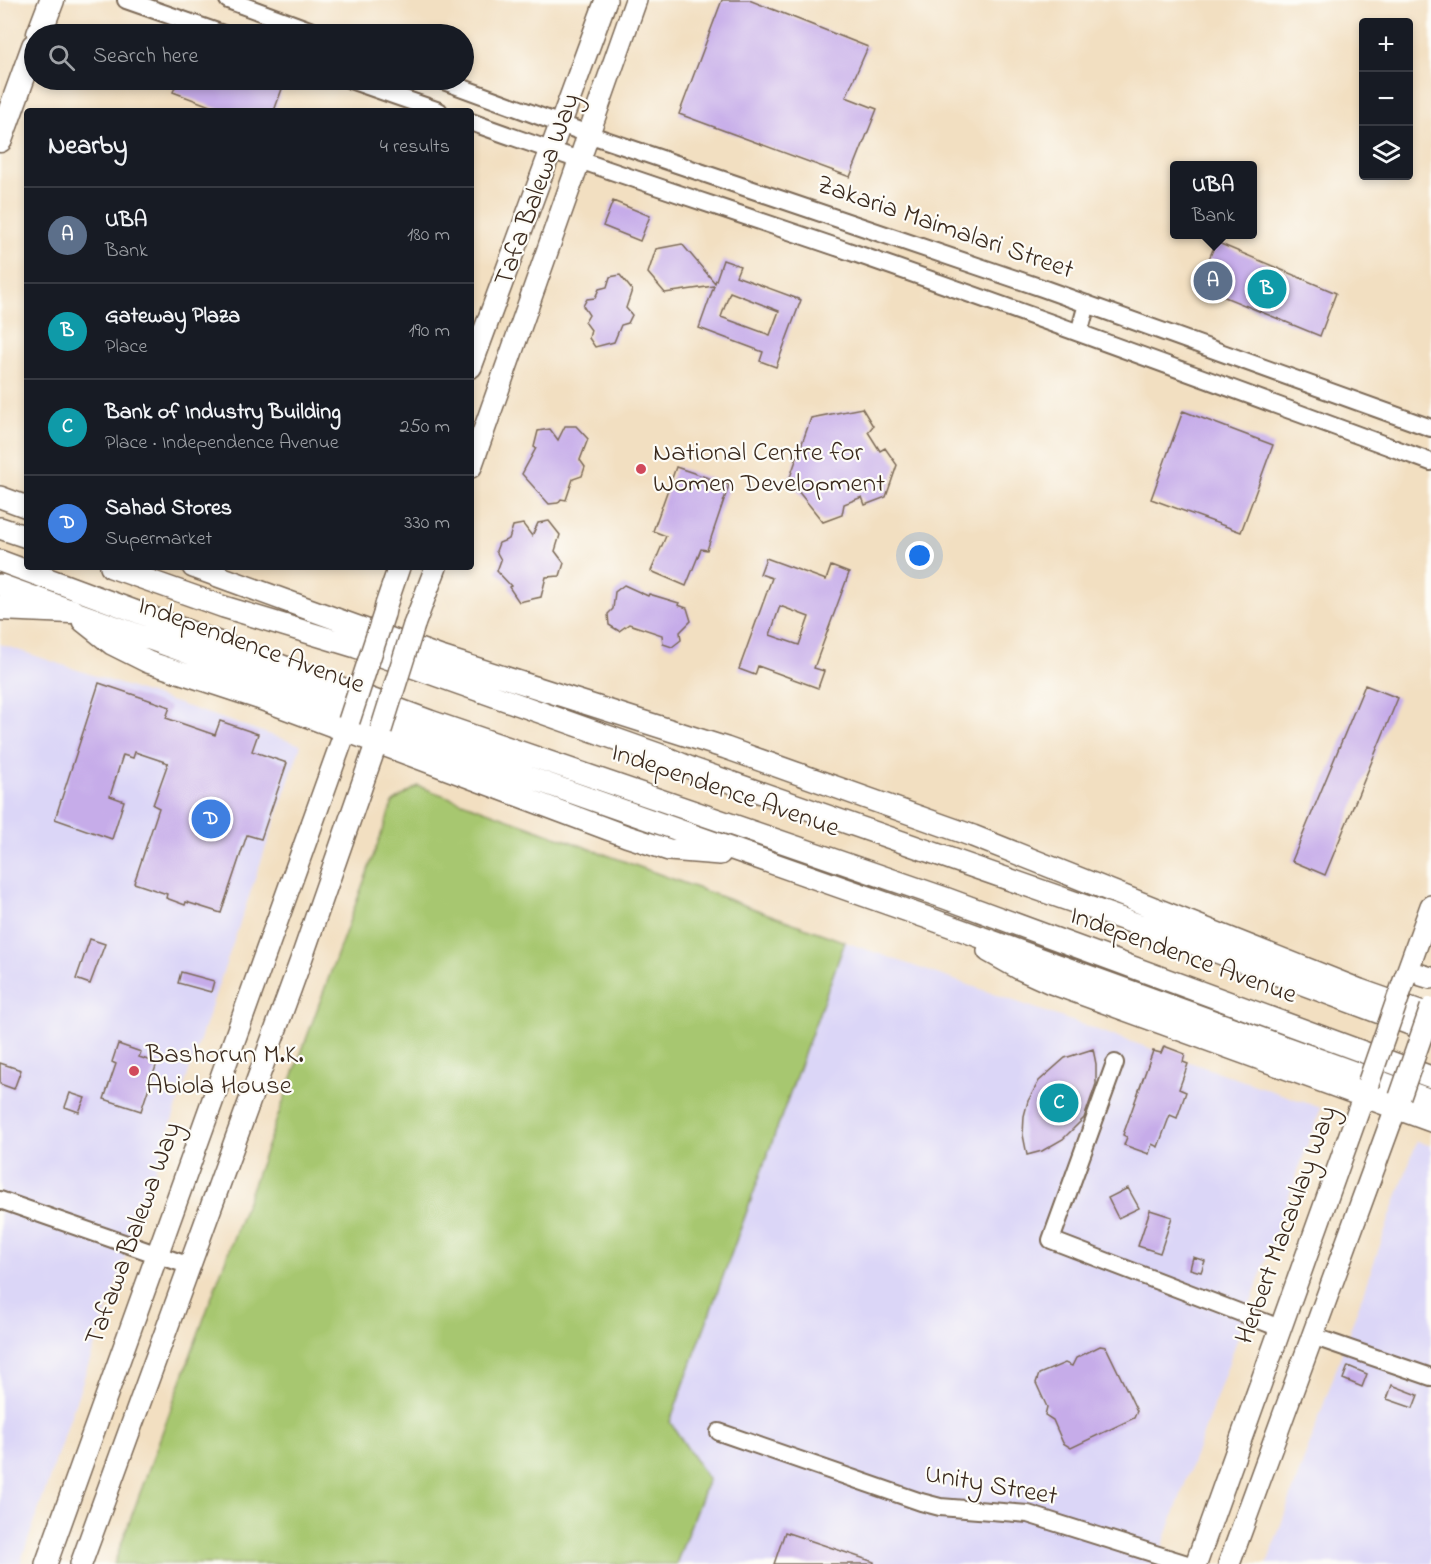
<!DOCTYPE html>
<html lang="en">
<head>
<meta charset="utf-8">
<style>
	body { margin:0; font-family:"Indie Flower",sans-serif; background:#20242c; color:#f1f3f6 }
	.controls { position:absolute; right:18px; top:18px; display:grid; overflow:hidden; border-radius:6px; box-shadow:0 3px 9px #0003 }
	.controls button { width:54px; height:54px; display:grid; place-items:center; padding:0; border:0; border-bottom:2px solid #363941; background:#171b24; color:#f1f3f6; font:30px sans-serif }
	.you { position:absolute; left:920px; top:556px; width:21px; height:21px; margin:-15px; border:4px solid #fff; border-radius:50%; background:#1a73e8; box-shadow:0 0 0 9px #1a73e833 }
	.badge { display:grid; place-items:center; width:39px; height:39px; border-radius:50%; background:#d1495b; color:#fff; font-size:20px; font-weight:700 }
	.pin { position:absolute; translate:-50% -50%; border:3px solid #fff; box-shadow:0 2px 6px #0006 }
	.popup { position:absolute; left:1170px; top:161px; width:87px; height:78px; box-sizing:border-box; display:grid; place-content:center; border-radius:6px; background:#171b24; filter:drop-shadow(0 2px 4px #0005); font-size:20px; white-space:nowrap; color:#9ea1a6 }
	.popup b { font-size:22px; color:#f1f3f6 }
	.popup::after { content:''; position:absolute; left:50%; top:100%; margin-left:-12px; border:12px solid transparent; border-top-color:#171b24 }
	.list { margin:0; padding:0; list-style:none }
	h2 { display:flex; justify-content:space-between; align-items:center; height:78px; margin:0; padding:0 24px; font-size:26px }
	h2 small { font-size:20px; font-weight:400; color:#9ea1a6 }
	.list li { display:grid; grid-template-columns:39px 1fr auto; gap:18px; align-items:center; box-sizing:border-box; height:96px; padding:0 24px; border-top:2px solid #363941 }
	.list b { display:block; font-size:22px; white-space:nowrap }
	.list p { margin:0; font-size:20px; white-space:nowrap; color:#9ea1a6 }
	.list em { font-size:20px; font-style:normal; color:#9ea1a6 }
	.icon { flex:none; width:33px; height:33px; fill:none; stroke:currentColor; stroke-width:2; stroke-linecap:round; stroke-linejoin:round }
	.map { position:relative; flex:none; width:1431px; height:1564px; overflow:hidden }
	.search { position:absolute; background:#171b24; box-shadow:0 3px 9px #0003; left:24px; top:24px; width:450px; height:66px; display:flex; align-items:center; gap:15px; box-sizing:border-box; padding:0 21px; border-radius:33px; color:#9ea1a6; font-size:22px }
	.panel { position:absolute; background:#171b24; box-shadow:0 3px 9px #0003; left:24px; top:108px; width:450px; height:462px; border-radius:6px }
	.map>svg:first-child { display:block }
</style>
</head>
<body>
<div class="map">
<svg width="1431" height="1564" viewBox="0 0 1431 1564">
	<rect width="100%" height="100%" fill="#fdfcf7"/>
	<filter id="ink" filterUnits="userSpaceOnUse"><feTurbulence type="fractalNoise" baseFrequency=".0167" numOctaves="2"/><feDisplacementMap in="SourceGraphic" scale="12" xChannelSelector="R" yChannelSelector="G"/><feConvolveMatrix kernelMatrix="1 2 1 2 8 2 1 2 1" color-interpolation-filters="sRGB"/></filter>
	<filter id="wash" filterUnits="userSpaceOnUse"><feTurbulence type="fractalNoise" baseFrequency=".008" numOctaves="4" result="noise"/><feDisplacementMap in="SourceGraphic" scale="24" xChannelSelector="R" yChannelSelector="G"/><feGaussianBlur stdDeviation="1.35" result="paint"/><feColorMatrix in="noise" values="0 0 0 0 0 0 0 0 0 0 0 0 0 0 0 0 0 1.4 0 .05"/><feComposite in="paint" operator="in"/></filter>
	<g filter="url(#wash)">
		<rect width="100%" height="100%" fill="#f2dfc1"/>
		<path fill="#dbd6f7" d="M0,644L301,745L20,1564H0Z
			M845,942L1321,1108L1156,1564H676L708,1479L670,1422Z
			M1417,1141L1431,1146V1564H1267Z"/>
		<path fill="#a7c76f" stroke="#717846" stroke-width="1.5" d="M418,786L845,942L670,1422L708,1479L676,1564H114L393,802Z"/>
		<g id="blocks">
			<path fill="#c6ace9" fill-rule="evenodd" d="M722,0H749L868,47L846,97L877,109L850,177L679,114Z
				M178,80H256L282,89L274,111H223L173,92Z
				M613,201L650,216L640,241L603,226Z
				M1216,242L1336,293L1320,336L1198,286Z
				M682,244L715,283L723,260L740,266L736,276L801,300L776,367L760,361L763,352L699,328L714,286L665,293L648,273L656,249ZM730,292L779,311L770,335L721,317Z
				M620,275L632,290L626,308L632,315L628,323L621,325L614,342L595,347L589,338L591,330L585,322L589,315L583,306L587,299L595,298L599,289L607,287L610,277Z
				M862,408L873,426L868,432L880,451L885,448L897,465L886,497L865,505L862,497L844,504L842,515L823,522L789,480L811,418Z
				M1183,411L1273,445L1241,532L1151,499Z
				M565,426H576L588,439L580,460L585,467L582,476L573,479L566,500L561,499L558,503L549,504L522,474L536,448L534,447L538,431L550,429L558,440Z
				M676,467L729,485L707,550L701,549L686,586L651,571L666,536L653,531Z
				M549,521L560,535L555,551L564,563L560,576L546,577L541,597L519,602L509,587L511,586L497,571L501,560L496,551L499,543L509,539L513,526L523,524L532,536L538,523Z
				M766,558L826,580L831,566L849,573L814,668L824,671L818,688L758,666L755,675L739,669L772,578L760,574ZM780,606L809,617L799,645L770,635Z
				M624,585L648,596L649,594L679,603L678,605L687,608L691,621L680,632L681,640L672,647L663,644L662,635L629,624L619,631L609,625L608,614L613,609L615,592Z
				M99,683L170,707L166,718L215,735L220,721L258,734L252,751L287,763L261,839L247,835L221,913L186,902L185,905L166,898L167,894L134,883L159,808L153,805L168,763L135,752L133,758L123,755L110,796L124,801L112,839L55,819Z
				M1365,685L1398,698L1325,875L1292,861Z
				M90,939L105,944L90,984L76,979Z
				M181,972L214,981L211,992L178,983Z
				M118,1044L141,1052L139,1057L157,1063L141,1111L104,1099L116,1064L112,1062Z
				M1164,1046L1185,1054L1183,1062L1188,1064L1179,1089L1186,1092L1177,1118L1170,1115L1158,1147L1152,1144L1149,1154L1124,1145L1127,1137L1123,1135L1153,1051L1161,1053Z
				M1093,1049L1096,1064V1084L1084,1118L1063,1139L1042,1151L1027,1155L1023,1135L1024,1116L1028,1101L1039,1081L1065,1058Z
				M0,1063L21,1070L14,1089L0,1084Z
				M70,1093L85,1098L79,1112L65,1107Z
				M1128,1188L1139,1208L1118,1218L1108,1198Z
				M1150,1210L1172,1217L1160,1253L1138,1246Z
				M1193,1257L1205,1261L1201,1272L1190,1269Z
				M1100,1346L1106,1347L1137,1411L1134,1418L1071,1448L1063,1443L1053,1420L1045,1415L1047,1407L1036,1383L1039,1374L1065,1363L1072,1366L1076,1358Z
				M1348,1366L1367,1374L1362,1387L1343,1379Z
				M1392,1385L1418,1395L1413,1408L1387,1399Z
				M785,1532L874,1562V1564H774Z"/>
		</g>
	</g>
	<g filter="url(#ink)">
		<use href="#blocks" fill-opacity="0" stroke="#7b6957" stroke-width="1.5"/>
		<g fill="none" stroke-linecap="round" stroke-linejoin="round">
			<defs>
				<path id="minor" d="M126,0L223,34
					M228,0L320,34
					M350,80L439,111
					M441,80L588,134L1042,288L1431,428
					M471,122C598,168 726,209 854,253C1047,320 1239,391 1431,462
					M1079,333L1087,304
					M1115,1063L1051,1240L1280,1328
					M0,1200L190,1266
					M1312,1336L1431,1377
					M719,1432L921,1502L940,1507L1028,1514L1187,1564"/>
				<path id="major" d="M471,367L606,0
					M471,467L636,0
					M0,497L27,507
					M0,528L27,537
					M0,561L430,721L945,898L1431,1077
					M111,567L224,607L356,647L658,754L693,769L1214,951L1431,1032
					M193,567L441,657L726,748L973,836L1360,990L1431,1015
					M0,585L313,698L423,740L928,918L1431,1100
					M384,614L386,605L399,567
					M83,621L112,644L148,662L258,698L626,836L669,850L720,854
					M414,625L436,567
					M988,951L1020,969L1051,983L1431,1121
					M1408,971L1431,978
					M1405,978L1431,906
					M46,1564L349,721
					M81,1564L301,960L381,730
					M1196,1564L1368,1084
					M1229,1564L1400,1097"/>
				<path id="highway" d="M39,34L52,0
					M0,140L34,46
					M0,608L71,611"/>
			</defs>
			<use href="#minor" stroke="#7b6957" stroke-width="20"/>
			<use href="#major" stroke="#7b6957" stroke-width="24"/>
			<use href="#highway" stroke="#7b6957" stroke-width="27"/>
			<use href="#minor" stroke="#fff" stroke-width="16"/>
			<use href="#major" stroke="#fff" stroke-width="21"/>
			<use href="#highway" stroke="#fff" stroke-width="24"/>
			<defs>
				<path id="major-bridge" d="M349,721L384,614
					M381,730L414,625
					M1368,1084L1405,978
					M1400,1097L1431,1008"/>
			</defs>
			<use href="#major-bridge" stroke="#7b6957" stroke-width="24" stroke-linecap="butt"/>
			<use href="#major-bridge" stroke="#fff" stroke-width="21"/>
		</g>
	</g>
	<g fill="#d1495b" stroke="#fdfcf7" stroke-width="2">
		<circle cx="641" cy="469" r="6"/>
		<circle cx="134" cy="1071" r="6"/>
	</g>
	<g text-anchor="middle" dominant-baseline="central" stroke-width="4.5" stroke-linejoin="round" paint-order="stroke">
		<g font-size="27" fill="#3b2a1e" stroke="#fdfcf7">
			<text transform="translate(538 190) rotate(-70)">Tafa Balewa Way</text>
			<text transform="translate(945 228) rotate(19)">Zakaria Maimalari Street</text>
			<text transform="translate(251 646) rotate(20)">Independence Avenue</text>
			<text transform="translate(725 791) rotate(19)">Independence Avenue</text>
			<text transform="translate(1183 956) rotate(20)">Independence Avenue</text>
			<text transform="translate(1287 1225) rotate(-70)">Herbert Macaulay Way</text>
			<text transform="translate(134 1234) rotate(-70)">Tafawa Balewa Way</text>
			<text transform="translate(991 1486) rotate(10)">Unity Street</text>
		</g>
		<g font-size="27" fill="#3b2a1e" stroke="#fdfcf7" text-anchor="start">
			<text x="653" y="453">National Centre for<tspan x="653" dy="31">Women Development</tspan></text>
			<text x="146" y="1055">Bashorun M.K.<tspan x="146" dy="31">Abiola House</tspan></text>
		</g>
	</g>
</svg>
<div class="controls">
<button>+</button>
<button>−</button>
<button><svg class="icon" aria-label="layers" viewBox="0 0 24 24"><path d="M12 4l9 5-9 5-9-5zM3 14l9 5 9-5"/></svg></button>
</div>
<div class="you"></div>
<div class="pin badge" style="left:1213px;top:281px;background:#5c6f8a">A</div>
<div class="popup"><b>UBA</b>Bank</div>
<div class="pin badge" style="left:1267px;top:289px;background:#0f9aa8">B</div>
<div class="pin badge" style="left:1059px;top:1103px;background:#0f9aa8">C</div>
<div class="pin badge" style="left:211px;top:819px;background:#3f7fe0">D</div>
<div class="search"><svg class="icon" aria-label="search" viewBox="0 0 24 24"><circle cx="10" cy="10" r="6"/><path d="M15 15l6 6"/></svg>Search here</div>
<section class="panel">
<h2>Nearby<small>4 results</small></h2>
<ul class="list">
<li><span class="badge" style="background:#5c6f8a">A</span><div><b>UBA</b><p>Bank</p></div><em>180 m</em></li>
<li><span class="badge" style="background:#0f9aa8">B</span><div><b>Gateway Plaza</b><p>Place</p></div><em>190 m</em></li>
<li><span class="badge" style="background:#0f9aa8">C</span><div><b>Bank of Industry Building</b><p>Place · Independence Avenue</p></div><em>250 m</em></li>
<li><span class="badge" style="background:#3f7fe0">D</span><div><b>Sahad Stores</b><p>Supermarket</p></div><em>330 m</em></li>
</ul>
</section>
</div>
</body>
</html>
